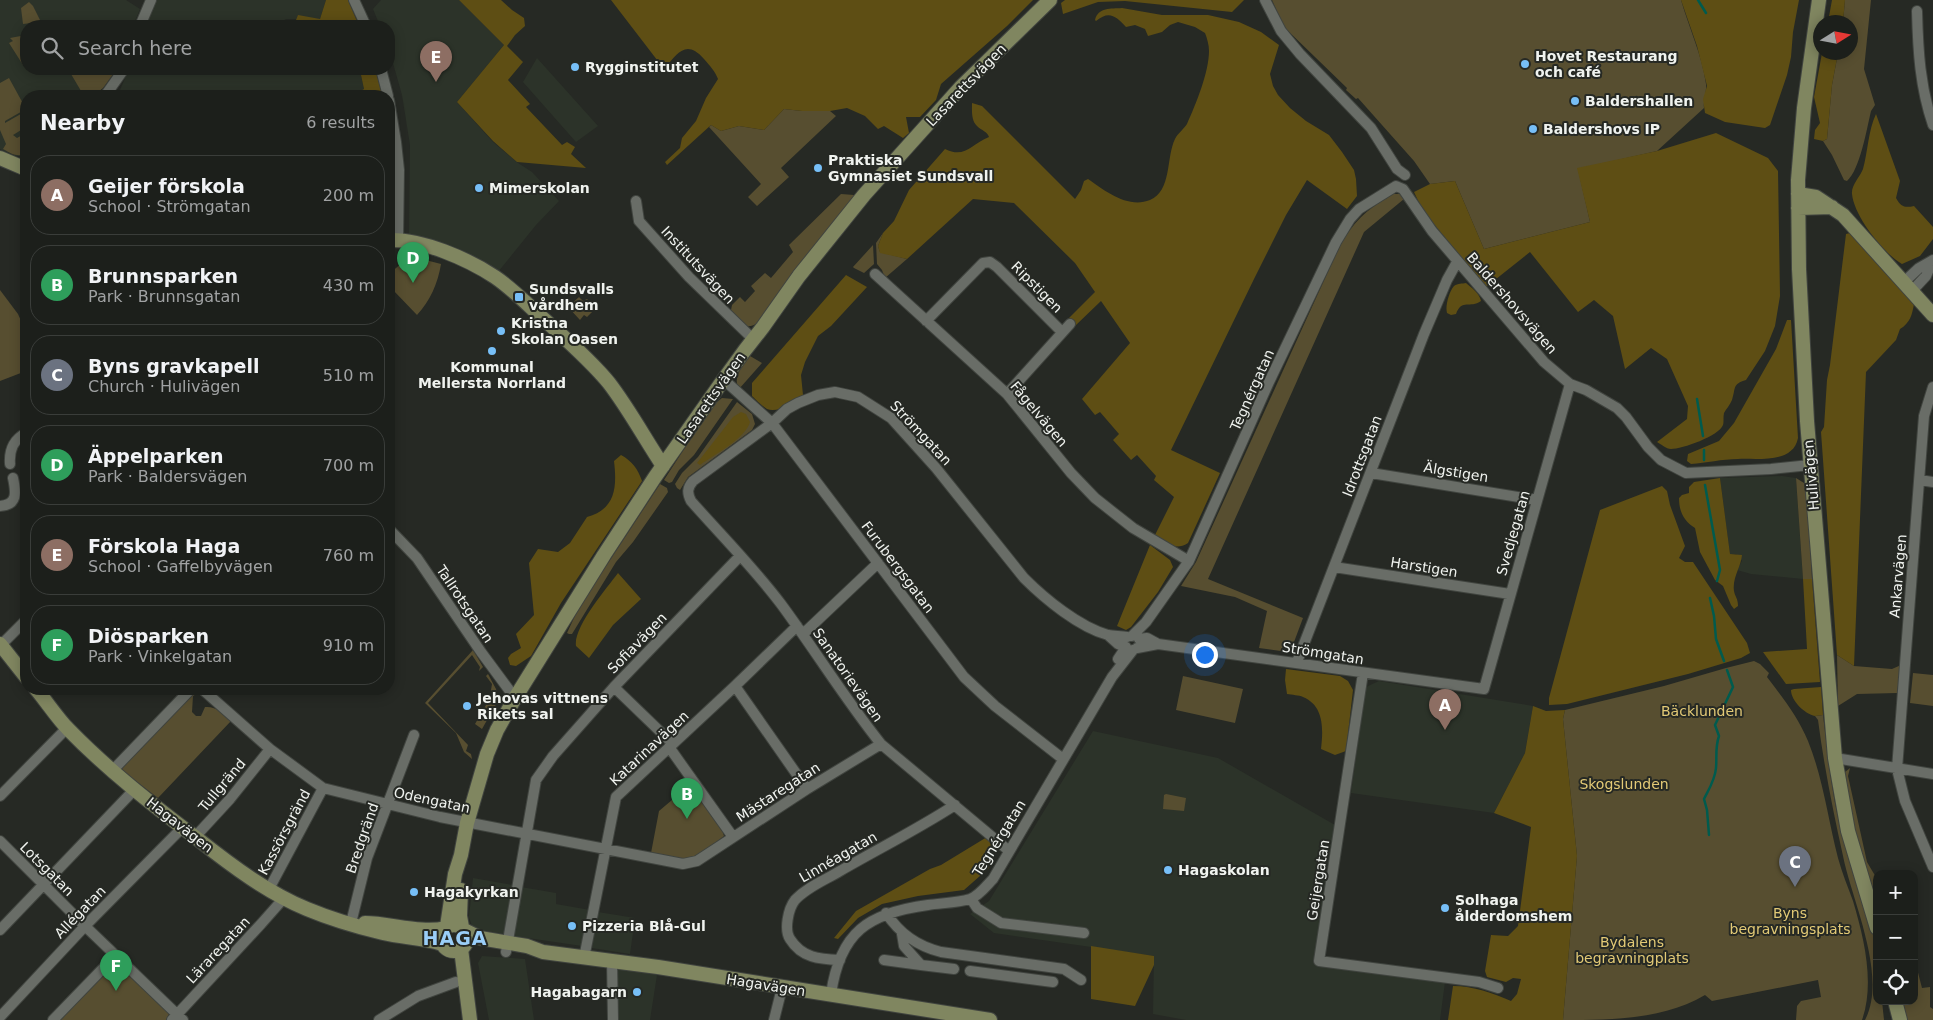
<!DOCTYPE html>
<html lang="en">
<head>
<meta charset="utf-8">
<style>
	body { margin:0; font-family:"DejaVu Sans",sans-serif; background:#252724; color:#f1f3f6 }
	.controls { position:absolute; right:15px; bottom:15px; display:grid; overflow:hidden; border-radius:10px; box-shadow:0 2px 12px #0003 }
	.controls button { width:45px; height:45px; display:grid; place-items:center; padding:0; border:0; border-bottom:1px solid #3a3d3a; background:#1c1f1b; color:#f1f3f6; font:25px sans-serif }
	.compass { position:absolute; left:1813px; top:15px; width:45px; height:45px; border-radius:50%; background:#1c1f1b; box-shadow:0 2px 12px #0003; rotate:79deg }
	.you { position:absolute; left:1204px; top:654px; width:18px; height:18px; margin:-12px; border:4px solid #fff; border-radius:50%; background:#1a73e8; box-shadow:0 0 0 8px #1a73e833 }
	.badge { display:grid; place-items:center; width:32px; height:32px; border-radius:50%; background:#ea580c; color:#fff; font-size:16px; font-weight:700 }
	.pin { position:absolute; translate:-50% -41px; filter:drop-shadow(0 1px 2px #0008) }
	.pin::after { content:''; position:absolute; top:26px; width:18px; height:15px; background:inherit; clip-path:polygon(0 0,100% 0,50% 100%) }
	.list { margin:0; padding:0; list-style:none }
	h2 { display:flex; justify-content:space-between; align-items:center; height:65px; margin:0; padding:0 20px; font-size:21px }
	h2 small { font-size:16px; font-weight:400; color:#a0a2a3 }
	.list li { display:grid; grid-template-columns:32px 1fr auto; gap:15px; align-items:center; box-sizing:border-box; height:80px; margin:0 10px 10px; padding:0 10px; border:1px solid #3a3d3a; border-radius:20px }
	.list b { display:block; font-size:19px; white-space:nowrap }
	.list p { margin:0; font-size:16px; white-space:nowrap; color:#a0a2a3 }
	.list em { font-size:16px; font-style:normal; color:#a0a2a3 }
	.icon { flex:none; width:28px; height:28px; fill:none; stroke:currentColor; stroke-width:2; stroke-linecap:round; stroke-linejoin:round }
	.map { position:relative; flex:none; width:1933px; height:1020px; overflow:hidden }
	.search { position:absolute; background:#1c1f1b; box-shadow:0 2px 12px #0003; left:20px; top:20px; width:375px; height:55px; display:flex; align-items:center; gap:12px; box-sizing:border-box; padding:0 18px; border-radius:20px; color:#a0a2a3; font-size:19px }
	.panel { position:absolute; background:#1c1f1b; box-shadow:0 2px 12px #0003; left:20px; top:90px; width:375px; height:605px; border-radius:20px }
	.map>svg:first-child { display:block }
</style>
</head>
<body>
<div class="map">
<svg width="1933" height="1020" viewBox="0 0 1933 1020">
	<rect width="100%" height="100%" fill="#262924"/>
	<path fill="#2c3329" d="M0,0H126L140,9L133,26H26V69H117L103,88L93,96H26V154L20,156H14L0,149Z
		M155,0H326L320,19H286L278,24L279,26H145Z
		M381,0H459L504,45L457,102L493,142L518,163L532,172L559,201L536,225L498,272L409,236L410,145L402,95L389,49V26H380L373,9Z
		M537,58L598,126L576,142L523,82Z
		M129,69H354L361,75L364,89L350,96H144L120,90Z
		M1782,476L1796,478L1803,579L1751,574L1737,570L1742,561L1736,554L1730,555L1720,478Z
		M1379,681L1533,706L1525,753L1494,813L1351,793L1366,687Z
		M1093,731L1218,758L1335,825L1315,964L1445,982L1440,1020H1186L1153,1014L1154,956L994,933L970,914L989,901Z
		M473,878L513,885L505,934L481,930L472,926L469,917Z
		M521,887L556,893V904L590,910L582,946L514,936Z
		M598,912L635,918L630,954L592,948Z
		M482,956L525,959L534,1020H489L478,963Z
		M620,969L657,975L650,1020H616L617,970Z"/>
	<path fill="#574e30" d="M1272,0H1681C1689,28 1702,55 1706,84C1707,92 1703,99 1704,108L1657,151L1578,169L1590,222L1484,249L1455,181L1430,184L1414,161L1358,98L1356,99L1346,90L1347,88L1284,27Z
		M1845,0H1871L1864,69L1875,105L1871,111C1867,128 1860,170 1847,181L1844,180L1832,155L1823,141L1827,139L1832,85L1838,53L1850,52V22H1843Z
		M29,2L33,6L41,22L23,24L21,8Z
		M26,35V64L23,65L9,43L13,41L10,38Z
		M62,69H85L86,75L114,73L103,88L93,96H84L71,74H63Z
		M9,78L26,109L5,121V123L26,111V127L13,135L17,138L26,133V154C16,157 12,154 3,149L6,144L0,130V83Z
		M784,109L802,111H830L836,116L781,168L789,177L757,206L748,197L761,184L709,127L711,125L721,131L739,126L764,130Z
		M841,194L854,195L856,199L759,322C746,331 743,324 732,316L731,310L732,305L740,297L745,302L755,291L751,286L765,273L771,278L793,252L789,245Z
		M1393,194H1401L1404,199L1364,232L1208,579L1303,618L1291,650L1288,652L1259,648L1267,611L1235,597L1181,586L1196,562L1341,243C1357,218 1368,209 1393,194Z
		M883,233L878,246L880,252L907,259L885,278L882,270L877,264L876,243Z
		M873,245L874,264L864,273L854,268L853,267Z
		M410,256L441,264C438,283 430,301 417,315L393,290L389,289V274Z
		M0,290L18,314L26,332V371L0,381Z
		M579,297L583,301L587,299L596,308L587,317L584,315L580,320L568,307Z
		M750,356L762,363L739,389C732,376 743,366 750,356Z
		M722,398L733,399L694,455L679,470L672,482L669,483L664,480L712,406Z
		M737,402L752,414L755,424L752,430L688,477L680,490L677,488L675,484L682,473L698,457Z
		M1796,478L1804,483L1807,491L1812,579H1803Z
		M660,484L667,488L668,492L633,542L616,562L572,634H569L567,633L579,607Z
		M473,650L483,667L479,671L480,667L472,655L428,703L468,745L466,751L471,754L472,759L464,752L456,733L425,703Z
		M1837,655L1854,666L1892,669L1901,665L1897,693L1857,694L1838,706Z
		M1754,661L1760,664L1769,673L1767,677C1782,697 1798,717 1808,741C1823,778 1828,819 1838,858C1842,873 1848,887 1853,901C1864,938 1875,983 1862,1020H1796L1797,1006L1801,1001L1821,997L1818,980L1712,1001L1705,995C1663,1020 1610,1020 1563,1020L1577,856L1563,719L1565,710L1664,686L1726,668Z
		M1913,673L1933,675V706L1910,703Z
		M488,674L496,689L499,699L482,729L475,724L493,693L491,690L492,684L486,676Z
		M1183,676L1243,689L1235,723L1176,710Z
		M195,689L198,690V693L193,696L192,712L196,716H201L205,707C216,706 223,713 231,721L158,798L120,769Z
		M1823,715C1828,756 1832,798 1843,839C1853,878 1872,915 1877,956C1878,970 1877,986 1877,1001H1882L1884,1020H1865C1888,976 1852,901 1843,856C1833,811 1824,766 1818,720L1815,716Z
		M1850,768L1848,776L1867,862L1877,879V904L1852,825L1845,772Z
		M692,783L721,827L724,836L697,857L690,861L651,853L659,811Z
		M1166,794L1186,798L1184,811L1163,809L1164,795Z
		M1914,957L1922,988L1930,987V1007L1933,1009V1020H1905L1903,1001H1914Z
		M118,962L169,1014L166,1020H57L114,963Z"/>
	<path fill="#5e4e14" d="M326,0H348L359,26H279L278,24L280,21L296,20L298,15L320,19Z
		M459,0H501L512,10L524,18L525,26L515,35L507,46L523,62L508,80L530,104L526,107L562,145L567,142L575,147L571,154L586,168L517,162L493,141L457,102L504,45Z
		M611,0H1033L1007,26L941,84L936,100L920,117H906L909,133L903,138L884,126L878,129L865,116L847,108L830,111H802L784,109L764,130L739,126L721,131L711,125L667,165L665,162L680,148L682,138L696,121L706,98L718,79C715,71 710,66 704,59C686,39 678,53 664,69Z
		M1065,0H1244L1232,12L1125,1L1098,2L1063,14L1061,3Z
		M1681,0H1799L1793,32L1791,57L1787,75L1770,125L1765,128L1725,122L1705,113L1703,99L1707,86L1697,46Z
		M1832,0H1845L1843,22H1828Z
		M1122,8L1162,15H1208L1239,22L1261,32L1279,45L1270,74L1273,86L1278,95L1290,108L1306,121L1329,135L1342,152L1354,170L1356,179L1357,196L1347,209L1307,180L1286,215L1254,279L1171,450L1220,473L1188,543C1174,552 1167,542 1155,535L1174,497L1154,480L1156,476L1137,455L1131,460L1113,440L1119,434L1100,412L1095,415L1082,399L1130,343L1101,301L1075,326L1068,319L1095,292L1075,263L1014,203L973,199L907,259L880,253L878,246L883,233L894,221L909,190L945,149C965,159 971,144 989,137C987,131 982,131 977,126C971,120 972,111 972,103L982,106L1075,199L1081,190L1084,181L1088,179C1105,191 1128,209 1150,200C1172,191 1166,157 1175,139C1178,133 1184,129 1187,124C1196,104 1209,72 1209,51C1209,45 1207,38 1205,33L1195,27L1178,22L1170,25L1162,32L1148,36L1145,29L1135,25L1126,27C1116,16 1109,10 1096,21L1095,20C1098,7 1111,9 1122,8Z
		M1822,53H1838L1832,85L1827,139L1823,141L1814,139L1815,130L1820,123L1814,97Z
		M354,69H375L383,96H350L364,89L361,75Z
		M1876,114L1900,181L1896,198C1901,207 1905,208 1914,206L1933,227V239L1920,256L1902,264C1883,253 1854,216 1852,194C1851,185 1860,177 1863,169C1868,151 1868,131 1876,114Z
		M1716,133L1768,158L1778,171L1780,296L1775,326L1765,351L1746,380C1732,384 1736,388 1732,400C1730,405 1726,409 1724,413C1723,417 1724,422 1723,425C1719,436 1682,449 1671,449C1666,449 1661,444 1657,442L1687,419L1688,406L1667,359L1651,348L1625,369L1613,316L1594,300L1578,312L1530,252L1486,287L1423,211L1414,192L1430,184L1455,181L1484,249L1590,222L1577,168L1657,151Z
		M1850,233L1914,304C1912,315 1910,323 1900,329L1896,340L1866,372L1854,666L1837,655L1821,432L1824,427L1827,380L1830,365L1846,234Z
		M846,275L867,287L831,326L818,336L805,362L801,375L803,395C794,401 778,414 767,409C762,406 756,400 752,396V383Z
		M1466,283C1472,288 1480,294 1481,301C1470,309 1462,298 1456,314L1451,315L1447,313C1445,306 1449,292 1454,286C1458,283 1462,284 1466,283Z
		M1787,320H1791L1798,438C1793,464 1758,458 1738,459C1722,459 1706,463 1691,464L1687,461L1688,454L1719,441L1734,423L1776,349Z
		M741,412L746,414L750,422C746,438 714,455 700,465L697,463L733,417Z
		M621,455C632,461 638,469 642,481L561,603L531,656L516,666L510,665L508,658L511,654L521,648L516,634L534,615L529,563L538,549L558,552L570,543L587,517C616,509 617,487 614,461Z
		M1720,478L1730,554L1742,555C1741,567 1732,578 1734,591C1735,597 1738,598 1738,606L1734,609L1731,605L1723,586L1715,580L1700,552L1695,528C1684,521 1679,512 1679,498L1682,495L1689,493V487L1694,482Z
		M1662,486L1667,491L1670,505L1685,546L1679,558L1685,562H1693L1747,643L1750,653L1741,658L1688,674L1567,704L1549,705V698L1600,510Z
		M1150,545L1170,560L1173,567L1158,592L1131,627L1126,630L1117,626Z
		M618,573L641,599L613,625L589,658L576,646C573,627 607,588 618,573Z
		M1803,579H1812L1820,682L1786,684L1763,652L1807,649Z
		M1286,669L1340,676L1348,681L1353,690L1346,751L1335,755L1321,749C1323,731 1325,706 1303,697C1299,695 1292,695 1287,694L1285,680Z
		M1821,687L1823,715C1820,715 1818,716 1815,716C1805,714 1791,701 1791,690L1794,689Z
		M1533,706L1546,711L1565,710L1563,719L1577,856L1563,1020H1448L1453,986C1474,986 1492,993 1511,1001L1517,994L1521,979L1513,978L1506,982L1487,977L1485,971L1491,935L1508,936L1518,926L1531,827L1494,813L1525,753Z
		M987,837C994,845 990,858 989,868L964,890L918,896L882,904L858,918L838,939L834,938L856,911L930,869L941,865Z
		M1091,946L1154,956V965L1135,1006L1091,999Z"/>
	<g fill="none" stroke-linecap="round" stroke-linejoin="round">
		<path stroke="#005b4e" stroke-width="2.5" d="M1698,0L1706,13
			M1697,399L1703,436
			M1704,460V450
			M1705,485L1720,570L1717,581
			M1710,598L1714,616L1716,639L1724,661
			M1709,835L1707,810L1704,799C1709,789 1715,780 1716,768C1717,757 1715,747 1719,736L1715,725L1733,687L1727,670"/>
		<defs>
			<path id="street" d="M354,0L366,26
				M1265,0L1281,31L1300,54L1371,128L1397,169L1405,175
				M1917,11C1918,51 1920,87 1933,125
				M140,26L151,0
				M381,69L388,96
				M105,96L124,69
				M389,100L396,142L399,170L398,240
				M636,201L639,221L689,277L754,340
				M875,274L1007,394L1071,473L1095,498L1133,528L1189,561
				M1904,282L1919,268L1933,260
				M1912,291L1926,276L1933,260
				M926,321L983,263L990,262L997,267L1062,332
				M723,379L772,423L964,677L995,706L1063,759
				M1933,387L1924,416L1897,769L1905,801L1933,867
				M1007,394L1070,324
				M10,464C9,450 13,440 26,433
				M1371,473L1537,500
				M1920,480L1933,482
				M0,506C18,505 16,492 13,478
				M389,529L417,558L481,652L515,698
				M1334,567L1510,594
				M803,634L878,563
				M1108,635L1118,644L1126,647L1118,659
				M1132,636L1146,622L1189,561L1269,382L1336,242L1350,219L1359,209L1396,186L1403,189L1432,231L1544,362L1570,384L1586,390L1617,408L1626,417L1648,447L1661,460L1686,473L1771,469L1810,465
				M1139,639L1147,638L1158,644L1484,689L1570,384
				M1,645L26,620
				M1137,648L1158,644
				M1297,662L1424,334L1447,280L1457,262
				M1363,673L1319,961L1479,982L1498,988
				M735,686L807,789
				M614,687L672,743
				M202,689L270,749L323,788L440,817L683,864L697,861L807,789L881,744
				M669,747L733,837
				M1835,758L1933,774
				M112,771L191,689
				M0,796L67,728
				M195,837L230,799L270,749
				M0,841L85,926L183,1020
				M1008,850L881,744C845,699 815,650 781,604C754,568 721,535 691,501C687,493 687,488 693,481L772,423L787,409L798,403L818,395L835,392L858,397L891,418L936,468L1024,578C1045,599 1079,627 1108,635C1114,636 1121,636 1127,637
				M269,889L323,788
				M971,899L977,908L1001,923L1084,933
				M886,913C900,934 917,946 941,952L1064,969L1081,980
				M351,923L367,858L414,735
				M0,930L134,790
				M902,934L904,946L921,965L954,969
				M506,952L536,780L553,756L614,687L740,556
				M584,958L616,797L735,686L797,626
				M840,960C819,959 802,958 790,939C784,930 788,909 795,900C807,887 825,880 840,871C878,849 918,829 955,805
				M884,960L921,965
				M612,961L613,1020
				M970,971L1053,982
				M831,994C840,932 868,913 928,905C941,903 957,903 970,899C979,896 987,885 993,879L1112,677L1133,650
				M0,1017L85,926L182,828
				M53,1020L115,956
				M172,1020L261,924L284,898
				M379,1020L418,996L456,982
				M774,1020L782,988"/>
			<path id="secondary" d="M1819,0L1804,108L1798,180L1799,269L1807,421L1835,758L1848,831L1877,928
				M0,158L26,169
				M1798,194L1816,197L1843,215L1933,315
				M1798,208L1832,207
				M389,240C422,239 468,259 495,277C514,290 530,307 547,322C568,341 591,361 609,383C629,409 645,439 663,466
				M0,644L26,677
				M36,689C47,702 57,718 69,730C109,771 154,806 199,840C232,866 268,893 307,909C331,919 358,927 383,933C403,938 423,937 442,944
				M461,890L460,916L462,927
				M365,923C390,923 421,934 446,928
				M441 938a13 13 0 1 1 26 0a13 13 0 1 1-26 0Z
				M447,926L455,874L461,855L467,823L487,754L497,730L515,698L604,555L655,477L719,386L745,350L763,327L799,276L864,195L961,87L1050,0
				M466,931L480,938L527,946L543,952L658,967L990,1020
				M461,949L470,1020
				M1895,1001L1900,1020"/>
		</defs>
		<use href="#street" stroke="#40443f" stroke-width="12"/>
		<use href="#secondary" stroke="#40443f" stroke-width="16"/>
		<use href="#street" stroke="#696d67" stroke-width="10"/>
		<use href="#secondary" stroke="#808660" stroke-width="14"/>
	</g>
	<g fill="#77bff7" stroke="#262924" stroke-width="2">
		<circle cx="1525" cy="64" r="5"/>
		<circle cx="575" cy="67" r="5"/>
		<circle cx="1575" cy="101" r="5"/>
		<circle cx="1533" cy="129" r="5"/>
		<circle cx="818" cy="168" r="5"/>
		<circle cx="479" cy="188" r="5"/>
		<rect x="514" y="292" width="10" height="10" rx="2.5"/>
		<circle cx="501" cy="331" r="5"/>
		<circle cx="492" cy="351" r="5"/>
		<circle cx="467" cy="706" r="5"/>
		<circle cx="1168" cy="870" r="5"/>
		<circle cx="414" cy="892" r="5"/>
		<circle cx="1445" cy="908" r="5"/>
		<circle cx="572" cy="926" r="5"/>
		<circle cx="637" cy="992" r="5"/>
	</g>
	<g text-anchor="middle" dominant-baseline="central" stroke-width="4" stroke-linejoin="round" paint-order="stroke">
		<g font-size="14" font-weight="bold" fill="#f0f3ef" stroke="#262924" text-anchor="start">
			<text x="1535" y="56">Hovet Restaurang<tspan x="1535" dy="16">och café</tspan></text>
			<text x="585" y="67">Rygginstitutet</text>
			<text x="1585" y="101">Baldershallen</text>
			<text x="1543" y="129">Baldershovs IP</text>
			<text x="828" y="160">Praktiska<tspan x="828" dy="16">Gymnasiet Sundsvall</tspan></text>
			<text x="489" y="188">Mimerskolan</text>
			<text x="529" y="289">Sundsvalls<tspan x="529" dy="16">vårdhem</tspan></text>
			<text x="511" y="323">Kristna<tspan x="511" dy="16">Skolan Oasen</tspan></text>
			<text x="492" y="367" text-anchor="middle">Kommunal<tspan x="492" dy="16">Mellersta Norrland</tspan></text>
			<text x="477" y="698">Jehovas vittnens<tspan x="477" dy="16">Rikets sal</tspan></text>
			<text x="1178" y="870">Hagaskolan</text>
			<text x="424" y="892">Hagakyrkan</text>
			<text x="1455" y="900">Solhaga<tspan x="1455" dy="16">ålderdomshem</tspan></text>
			<text x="582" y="926">Pizzeria Blå-Gul</text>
			<text x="627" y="992" text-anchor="end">Hagabagarn</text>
		</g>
		<g font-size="14" fill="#f0f3ef" stroke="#262924">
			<text transform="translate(966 85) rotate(-46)">Lasarettsvägen</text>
			<text transform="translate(698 265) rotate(47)">Institutsvägen</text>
			<text transform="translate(1037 287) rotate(45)">Ripstigen</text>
			<text transform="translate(1512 303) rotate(49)">Baldershovsvägen</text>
			<text transform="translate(1252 390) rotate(-66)">Tegnérgatan</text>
			<text transform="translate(711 398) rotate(-55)">Lasarettsvägen</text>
			<text transform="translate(1039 414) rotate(50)">Fågelvägen</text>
			<text transform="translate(921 433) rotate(47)">Strömgatan</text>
			<text transform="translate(1362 456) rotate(-69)">Idrottsgatan</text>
			<text transform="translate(1456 472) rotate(9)">Älgstigen</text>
			<text transform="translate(1811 475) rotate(-95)">Hulivägen</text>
			<text transform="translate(1513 533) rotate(-74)">Svedjegatan</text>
			<text transform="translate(898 567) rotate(53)">Furubergsgatan</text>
			<text transform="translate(1424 567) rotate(9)">Harstigen</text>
			<text transform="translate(1898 576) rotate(-85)">Ankarvägen</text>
			<text transform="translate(465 604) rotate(56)">Tallrotsgatan</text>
			<text transform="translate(637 643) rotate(-46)">Sofiavägen</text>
			<text transform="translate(1323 653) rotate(9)">Strömgatan</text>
			<text transform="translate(848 675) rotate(55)">Sanatorievägen</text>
			<text transform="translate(649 748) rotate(-43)">Katarinavägen</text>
			<text transform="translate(222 785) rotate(-50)">Tullgränd</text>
			<text transform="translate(778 792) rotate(-33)">Mästaregatan</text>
			<text transform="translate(432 800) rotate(12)">Odengatan</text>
			<text transform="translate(180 825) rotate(38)">Hagavägen</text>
			<text transform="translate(284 832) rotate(-62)">Kassörsgränd</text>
			<text transform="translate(362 838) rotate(-71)">Bredgränd</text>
			<text transform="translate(999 838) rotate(-58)">Tegnérgatan</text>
			<text transform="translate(838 857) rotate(-30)">Linnéagatan</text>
			<text transform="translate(47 869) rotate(45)">Lotsgatan</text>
			<text transform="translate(1318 880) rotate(-81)">Geijergatan</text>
			<text transform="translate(80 912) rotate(-46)">Allégatan</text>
			<text transform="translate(218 950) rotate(-47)">Läraregatan</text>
			<text transform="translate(766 985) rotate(9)">Hagavägen</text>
		</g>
		<g font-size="14" fill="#e3ca76" stroke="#262924">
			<text x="1702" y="711">Bäcklunden</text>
			<text x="1624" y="784">Skogslunden</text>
			<text x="1790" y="913">Byns<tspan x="1790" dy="16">begravningsplats</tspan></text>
			<text x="1632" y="942">Bydalens<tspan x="1632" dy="16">begravningplats</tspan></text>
		</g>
		<g font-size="19" font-weight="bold" letter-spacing="1" fill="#9acef8" stroke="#262924">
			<text x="455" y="938">HAGA</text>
		</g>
	</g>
</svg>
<div class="controls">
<button>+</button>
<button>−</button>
<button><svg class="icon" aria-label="locate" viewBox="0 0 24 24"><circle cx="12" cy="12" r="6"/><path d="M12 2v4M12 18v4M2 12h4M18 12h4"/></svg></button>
</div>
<svg class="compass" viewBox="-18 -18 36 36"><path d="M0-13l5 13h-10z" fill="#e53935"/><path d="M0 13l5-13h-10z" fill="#a0a2a3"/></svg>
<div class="you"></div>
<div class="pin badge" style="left:1445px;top:730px;background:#8d6e63">A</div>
<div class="pin badge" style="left:687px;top:819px;background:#2e9e5b">B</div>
<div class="pin badge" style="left:1795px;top:887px;background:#6b7280">C</div>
<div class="pin badge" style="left:413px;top:283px;background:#2e9e5b">D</div>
<div class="pin badge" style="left:436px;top:82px;background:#8d6e63">E</div>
<div class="pin badge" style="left:116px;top:991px;background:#2e9e5b">F</div>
<div class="search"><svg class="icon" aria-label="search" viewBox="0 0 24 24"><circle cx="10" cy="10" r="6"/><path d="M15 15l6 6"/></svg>Search here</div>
<section class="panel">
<h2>Nearby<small>6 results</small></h2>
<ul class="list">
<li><span class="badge" style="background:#8d6e63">A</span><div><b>Geijer förskola</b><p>School · Strömgatan</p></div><em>200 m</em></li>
<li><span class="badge" style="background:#2e9e5b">B</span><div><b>Brunnsparken</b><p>Park · Brunnsgatan</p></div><em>430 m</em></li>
<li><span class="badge" style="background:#6b7280">C</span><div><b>Byns gravkapell</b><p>Church · Hulivägen</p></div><em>510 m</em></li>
<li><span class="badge" style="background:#2e9e5b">D</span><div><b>Äppelparken</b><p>Park · Baldersvägen</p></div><em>700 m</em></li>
<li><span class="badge" style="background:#8d6e63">E</span><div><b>Förskola Haga</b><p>School · Gaffelbyvägen</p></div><em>760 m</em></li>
<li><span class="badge" style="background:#2e9e5b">F</span><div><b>Diösparken</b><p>Park · Vinkelgatan</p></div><em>910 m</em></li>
</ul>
</section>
</div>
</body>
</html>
